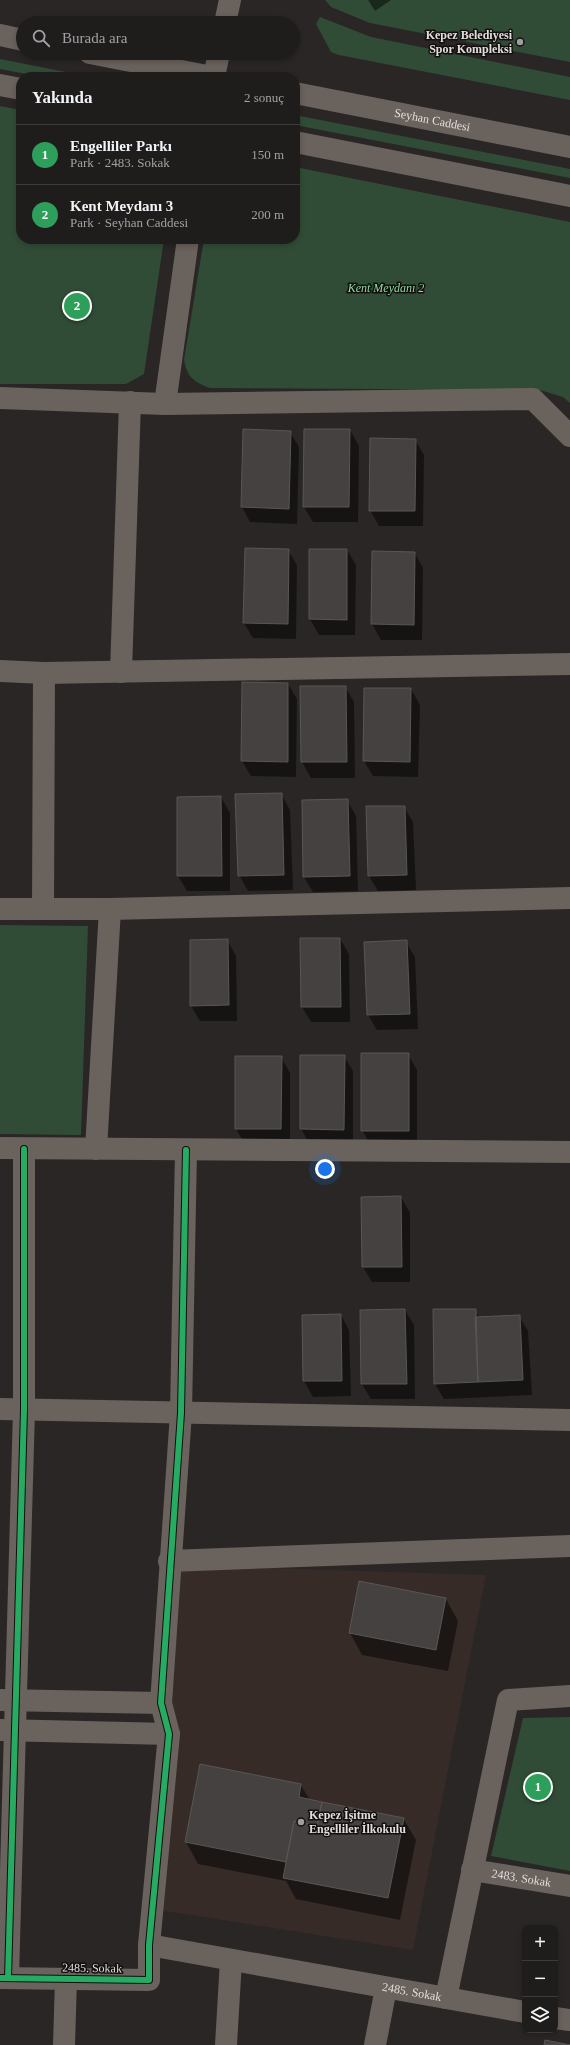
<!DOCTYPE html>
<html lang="tr">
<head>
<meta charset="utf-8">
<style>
	body { margin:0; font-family:Georgia,serif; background:#272525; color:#f1f3f6 }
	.controls { position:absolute; right:12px; bottom:12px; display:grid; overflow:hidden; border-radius:8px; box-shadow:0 2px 6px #0003 }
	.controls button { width:36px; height:36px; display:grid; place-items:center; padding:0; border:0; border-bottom:1px solid #3c3a3b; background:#1f1c1c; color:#f1f3f6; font:20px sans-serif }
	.you { position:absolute; left:325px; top:1169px; width:14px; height:14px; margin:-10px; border:3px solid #fff; border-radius:50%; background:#1a73e8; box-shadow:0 0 0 6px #1a73e833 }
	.badge { display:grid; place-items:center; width:26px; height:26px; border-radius:50%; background:#0f766e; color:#fff; font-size:13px; font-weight:700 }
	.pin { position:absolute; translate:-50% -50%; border:2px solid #fff; box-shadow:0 1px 4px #0006 }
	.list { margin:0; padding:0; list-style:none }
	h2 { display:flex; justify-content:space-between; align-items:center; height:52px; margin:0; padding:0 16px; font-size:17px }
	h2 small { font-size:13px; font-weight:400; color:#a1a1a3 }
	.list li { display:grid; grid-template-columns:26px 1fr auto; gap:12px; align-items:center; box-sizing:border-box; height:60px; padding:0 16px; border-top:1px solid #3c3a3b }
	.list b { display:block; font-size:15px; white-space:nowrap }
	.list p { margin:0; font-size:13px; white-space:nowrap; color:#a1a1a3 }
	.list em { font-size:13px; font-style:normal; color:#a1a1a3 }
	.icon { flex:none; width:22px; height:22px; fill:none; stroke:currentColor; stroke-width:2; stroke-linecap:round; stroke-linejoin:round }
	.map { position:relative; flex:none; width:570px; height:2045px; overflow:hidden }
	.search { position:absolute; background:#1f1c1c; box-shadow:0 2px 6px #0003; left:16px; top:16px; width:284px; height:44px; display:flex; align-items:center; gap:10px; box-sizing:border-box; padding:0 14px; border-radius:22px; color:#a1a1a3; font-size:15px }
	.panel { position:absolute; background:#1f1c1c; box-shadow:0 2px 6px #0003; left:16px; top:72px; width:284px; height:172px; border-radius:16px }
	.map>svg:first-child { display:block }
</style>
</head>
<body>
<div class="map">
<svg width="570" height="2045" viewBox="0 0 570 2045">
	<rect width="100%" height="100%" fill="#292625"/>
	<path fill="#362b27" d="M178,1565L486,1575L413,1950L159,1910Z"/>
	<path fill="#304c36" d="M325,0H570V62L370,23L331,7Z
		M320,17L371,37L570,77V100L339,55L331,52L316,24Z
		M0,59L91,77H42L0,69Z
		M0,106L21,110V239H164L144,374L126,384H0Z
		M295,115L570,169V178L295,125Z
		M295,167L570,222V403L563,397L540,390L210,388C194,382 187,377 184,360L204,239H295Z
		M0,925L88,926L81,1135L0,1134Z
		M570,1717V1871L491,1856L523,1718Z"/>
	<path fill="#0007" d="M368,0H391L375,11Z
		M350,430L359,446L358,522H313L304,507Z
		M290,432L299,447L297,524L250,522L242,507Z
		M415,440L424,455L423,526H379L370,510Z
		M288,550L297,565L296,639L253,638L244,623Z
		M310,550H347L356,565L355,635H319L310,619Z
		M373,552H414L423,568L422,640H381L372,624Z
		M288,684L297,699L296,777L251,776L242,761Z
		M301,687H345L354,702L355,778H311L302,762Z
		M411,689L420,705L418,777L373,776L364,761Z
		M281,794L290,810L293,890L248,891L239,875Z
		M221,797L230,813V891H187L178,876Z
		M347,800L356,816L358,891L313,892L304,877Z
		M404,807L413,822L416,890L378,891L369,876Z
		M340,939L349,954L350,1022H311L302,1007Z
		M227,940L236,956L237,1021H200L191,1006Z
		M406,942L415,957L418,1029L377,1030L368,1015Z
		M408,1054L417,1070V1146H371L362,1130Z
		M344,1056L353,1071V1145L310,1144L301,1129Z
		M281,1057L290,1073V1144H245L236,1129Z
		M401,1197L410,1213V1282H372L363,1267Z
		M405,1310L414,1325L415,1399H371L362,1384Z
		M475,1310L480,1318L519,1316L528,1331L532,1395L444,1399L435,1384Z
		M341,1315L349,1330L351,1396L313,1397L304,1381L303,1316Z
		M446,1599L458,1621L448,1671L362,1655L350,1633Z
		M201,1765L300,1784L310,1800L403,1818L416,1840L400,1920L296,1899L286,1881L198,1864L186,1842Z"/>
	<path fill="#444140" stroke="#595655" d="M243,429L291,431L289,509L241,507Z
		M304,429H350L349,507H303Z
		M370,438L416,439L415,511H369Z
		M245,548L289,549L288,624L243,623Z
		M309,549H347V620L309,619Z
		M372,551L415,552L414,625L371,624Z
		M242,682L288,683V762L241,761Z
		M300,686H346L347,762H301Z
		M364,688H411L410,762L363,761Z
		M282,793L284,875L238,876L235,794Z
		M221,796L222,876H177V797Z
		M348,799L350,876L303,877L302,800Z
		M366,806H405L407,875L368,876Z
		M300,938H340L341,1007H301Z
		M228,939L229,1005L190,1006V940Z
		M407,940L410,1014L367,1015L364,942Z
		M361,1053H409V1131H361Z
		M300,1055H345L344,1130L300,1129Z
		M235,1056H282L281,1129H235Z
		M401,1196L402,1267H362L361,1197Z
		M405,1309L407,1384H361L360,1310Z
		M433,1309H476L478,1382L434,1384Z
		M341,1314L342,1381H303L302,1315Z
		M520,1315L523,1380L478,1382L475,1317Z
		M359,1581L446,1598L436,1650L349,1633Z
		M200,1764L301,1784L299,1797L322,1802L317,1826L294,1821L286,1862L185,1842Z
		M322,1802L404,1818L388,1898L283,1878L294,1821L317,1826Z
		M545,2040L570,2045H544Z"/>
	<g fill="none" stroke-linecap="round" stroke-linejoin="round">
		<g stroke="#6a625c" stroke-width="22">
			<path d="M225,23L230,0"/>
			<path d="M0,35L23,40"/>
			<path d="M90,53L212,77"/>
			<path d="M214,77L219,53"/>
			<path d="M0,85L21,89"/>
			<path id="s1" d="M295,93L570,147"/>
			<path d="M295,142L570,196"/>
			<path d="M0,398L165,404L533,399L570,436"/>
			<path d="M165,404L188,239"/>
			<path d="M0,671L44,673L570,664"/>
			<path d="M121,672L130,402"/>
			<path d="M0,909H110L570,898"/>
			<path d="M43,909L44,673"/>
			<path d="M0,1148L570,1152"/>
			<path d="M96,1149L110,909"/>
			<path d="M0,1409L570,1420"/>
			<path d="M169,1561L570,1546"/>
			<path d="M0,1700L161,1703"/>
			<path d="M0,1730L169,1734"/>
			<path id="s2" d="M472,1870L570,1886"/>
			<path id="s3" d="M149,1945L525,2012"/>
			<path d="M0,1978L149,1980V1945L169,1734L161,1703L181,1413L186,1150"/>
			<path d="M8,1978L24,1410V1149"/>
			<path d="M446,1998L508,1700L570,1696"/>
			<path d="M555,2018L570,2020"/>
			<path d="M64,2045L66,1979"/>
			<path d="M226,2045L231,1960"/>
			<path d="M375,2045L386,1988"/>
		</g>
		<defs>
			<path id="cycleway" d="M0,1978L149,1980V1945L169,1734L161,1703L181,1413L186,1150
				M8,1978L24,1410V1149"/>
		</defs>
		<use href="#cycleway" stroke="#120f0e" stroke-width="8"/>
		<use href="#cycleway" stroke="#26ab63" stroke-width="6"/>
	</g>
	<g fill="#a19d9c" stroke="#120f0e" stroke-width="1.5">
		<circle cx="520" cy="42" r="4"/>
		<circle cx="301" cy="1822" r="4"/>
	</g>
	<g text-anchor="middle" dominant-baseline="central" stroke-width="3" stroke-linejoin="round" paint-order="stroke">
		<g font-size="12" font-weight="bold" fill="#e1dddc" stroke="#120f0e" text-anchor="end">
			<text x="512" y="35">Kepez Belediyesi<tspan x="512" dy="14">Spor Kompleksi</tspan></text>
			<text x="309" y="1815" text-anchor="start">Kepez İşitme<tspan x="309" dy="14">Engelliler İlkokulu</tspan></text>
		</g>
		<g font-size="12" fill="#e1dddc" stroke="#120f0e">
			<text stroke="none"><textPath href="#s1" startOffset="140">Seyhan Caddesi</textPath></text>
			<text stroke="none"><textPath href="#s2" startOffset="50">2483. Sokak</textPath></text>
			<text transform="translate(92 1968) rotate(1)">2485. Sokak</text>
			<text stroke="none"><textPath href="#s3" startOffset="267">2485. Sokak</textPath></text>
		</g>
		<g font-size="12" font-style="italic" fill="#8bdc9e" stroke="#120f0e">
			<text x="386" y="288">Kent Meydanı 2</text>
		</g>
	</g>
</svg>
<div class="controls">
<button>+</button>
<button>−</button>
<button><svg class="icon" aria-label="layers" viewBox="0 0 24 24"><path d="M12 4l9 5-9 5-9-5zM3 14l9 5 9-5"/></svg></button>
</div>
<div class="you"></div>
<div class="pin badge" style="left:538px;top:1787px;background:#2e9e5b">1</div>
<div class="pin badge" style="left:77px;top:306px;background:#2e9e5b">2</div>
<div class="search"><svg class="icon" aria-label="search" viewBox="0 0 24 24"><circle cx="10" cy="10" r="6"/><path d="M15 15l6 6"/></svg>Burada ara</div>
<section class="panel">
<h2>Yakında<small>2 sonuç</small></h2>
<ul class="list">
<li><span class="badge" style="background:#2e9e5b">1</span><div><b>Engelliler Parkı</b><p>Park · 2483. Sokak</p></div><em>150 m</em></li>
<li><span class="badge" style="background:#2e9e5b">2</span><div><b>Kent Meydanı 3</b><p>Park · Seyhan Caddesi</p></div><em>200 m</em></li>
</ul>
</section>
</div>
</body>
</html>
